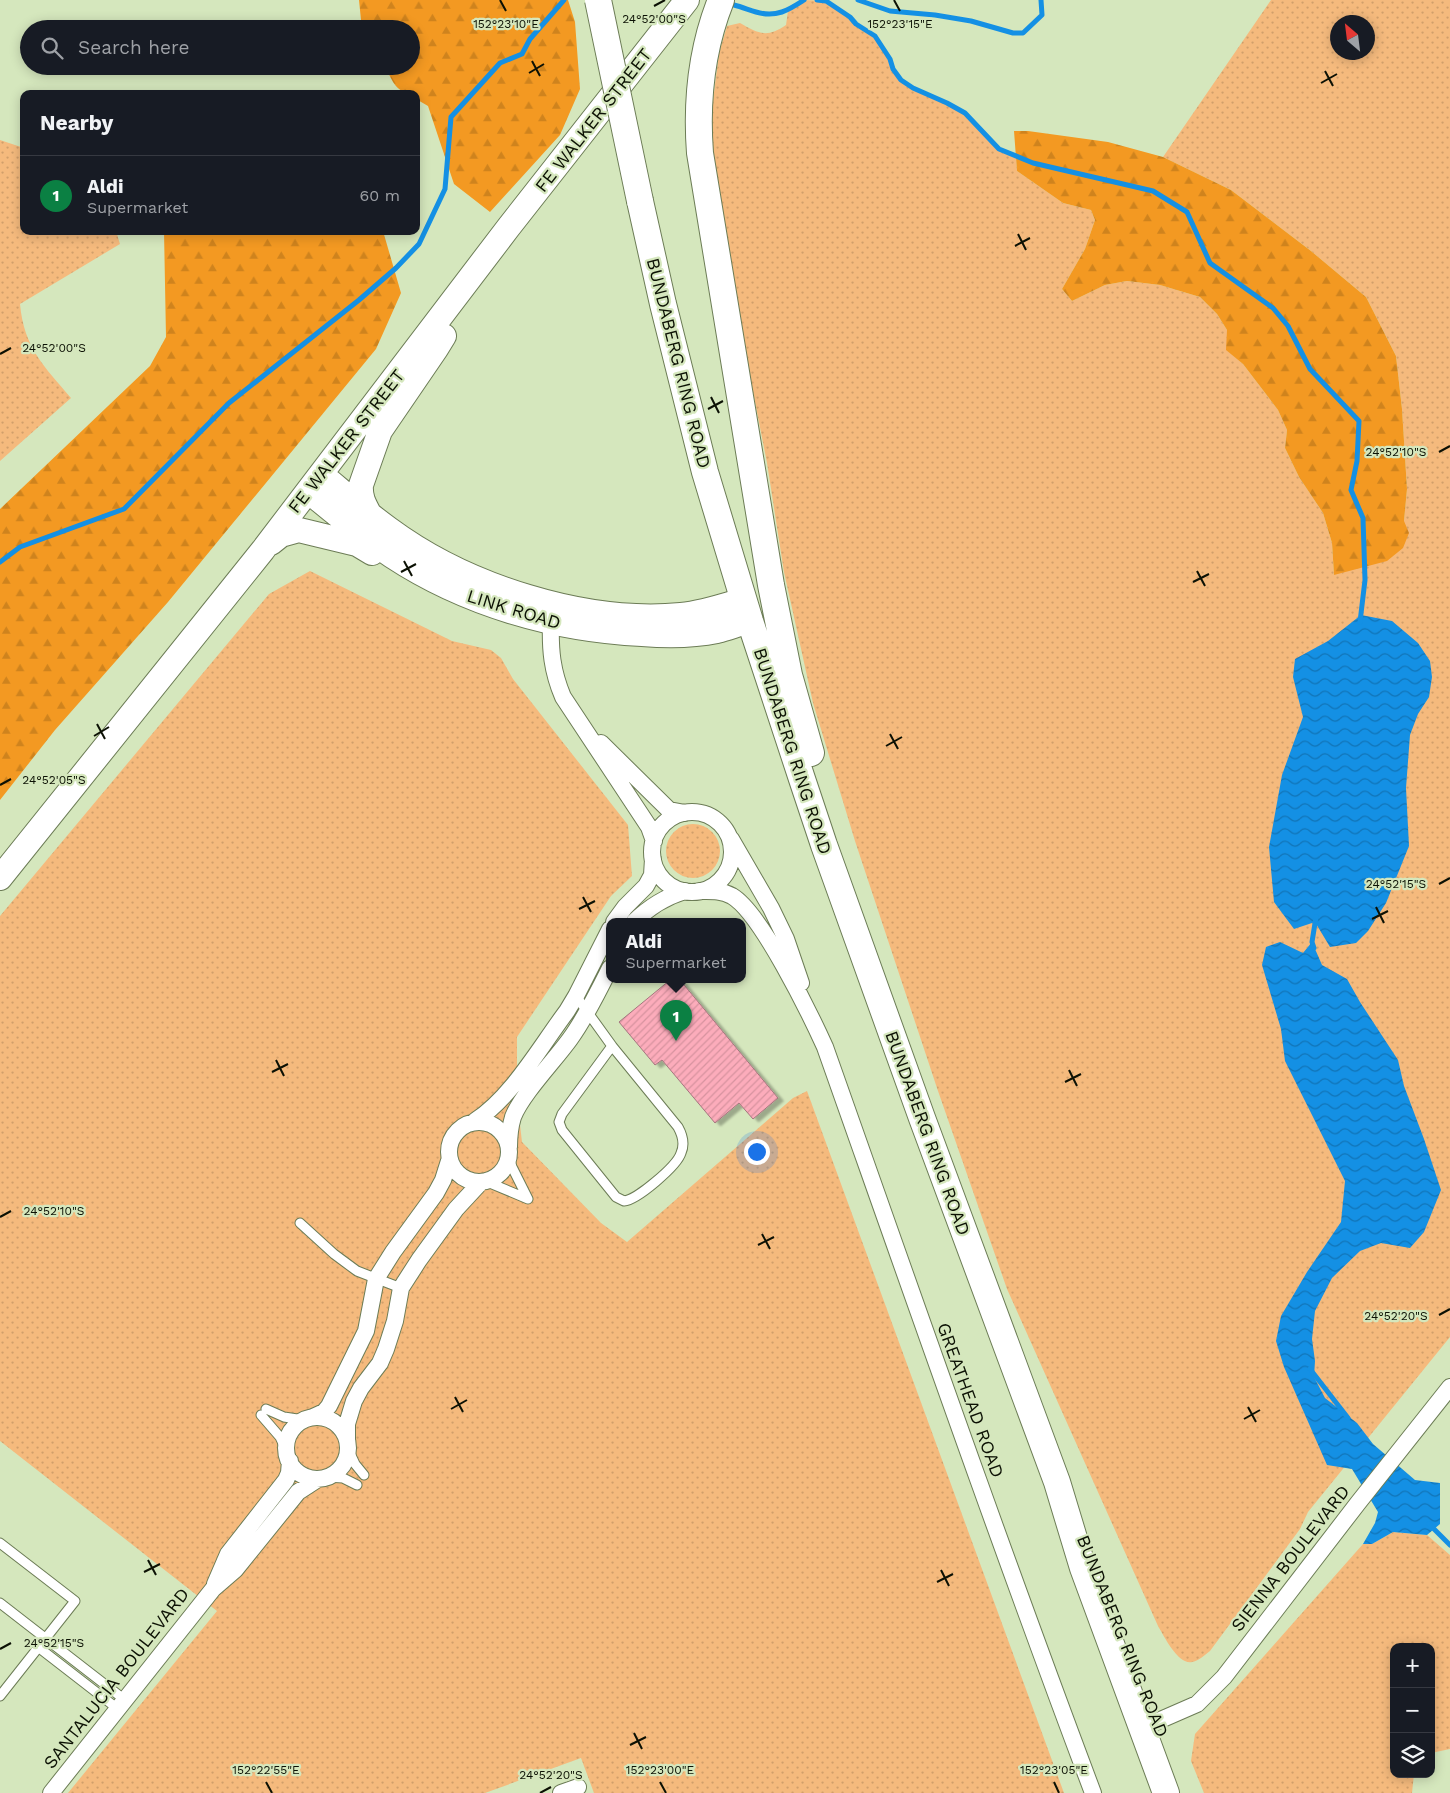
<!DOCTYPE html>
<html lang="en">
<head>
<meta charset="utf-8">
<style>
	body { margin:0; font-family:"Work Sans",sans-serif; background:#242831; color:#f1f3f6 }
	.controls { position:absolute; right:15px; bottom:15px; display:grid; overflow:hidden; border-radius:10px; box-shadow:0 2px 12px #0003 }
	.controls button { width:45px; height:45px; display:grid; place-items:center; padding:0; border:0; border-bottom:1px solid #363941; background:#171b24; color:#f1f3f6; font:25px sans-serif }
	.compass { position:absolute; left:1330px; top:15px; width:45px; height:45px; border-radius:50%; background:#171b24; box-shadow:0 2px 12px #0003; rotate:332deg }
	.you { position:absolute; left:756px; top:1151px; width:18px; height:18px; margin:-12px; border:4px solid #fff; border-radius:50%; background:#1a73e8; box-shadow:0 0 0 8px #1a73e833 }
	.badge { display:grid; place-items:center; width:32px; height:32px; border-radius:50%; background:#0b8043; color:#fff; font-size:16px; font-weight:700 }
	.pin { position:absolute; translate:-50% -41px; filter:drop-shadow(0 1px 2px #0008) }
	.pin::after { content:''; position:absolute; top:26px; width:18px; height:15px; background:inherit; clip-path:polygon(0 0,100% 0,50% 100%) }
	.popup { position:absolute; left:606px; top:918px; width:140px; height:65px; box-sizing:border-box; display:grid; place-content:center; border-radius:10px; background:#171b24; filter:drop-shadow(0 1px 4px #0005); font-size:16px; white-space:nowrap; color:#9ea1a6 }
	.popup b { font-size:19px; color:#f1f3f6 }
	.popup::after { content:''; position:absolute; left:50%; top:100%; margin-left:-10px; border:10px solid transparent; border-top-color:#171b24 }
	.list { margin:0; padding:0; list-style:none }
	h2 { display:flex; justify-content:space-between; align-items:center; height:65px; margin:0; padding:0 20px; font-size:21px }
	h2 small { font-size:16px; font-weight:400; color:#9ea1a6 }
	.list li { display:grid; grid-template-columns:32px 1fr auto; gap:15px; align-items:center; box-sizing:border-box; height:80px; padding:0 20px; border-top:1px solid #363941 }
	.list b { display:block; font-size:19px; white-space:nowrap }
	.list p { margin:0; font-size:16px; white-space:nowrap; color:#9ea1a6 }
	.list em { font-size:16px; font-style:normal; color:#9ea1a6 }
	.icon { flex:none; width:28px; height:28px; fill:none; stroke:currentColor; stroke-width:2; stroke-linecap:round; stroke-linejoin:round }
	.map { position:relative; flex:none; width:1450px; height:1793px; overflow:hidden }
	.search { position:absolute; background:#171b24; box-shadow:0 2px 12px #0003; left:20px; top:20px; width:400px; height:55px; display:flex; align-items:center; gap:12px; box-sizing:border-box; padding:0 18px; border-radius:28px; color:#9ea1a6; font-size:19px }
	.panel { position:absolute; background:#171b24; box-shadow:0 2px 12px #0003; left:20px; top:90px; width:400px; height:145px; border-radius:10px }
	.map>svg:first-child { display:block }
</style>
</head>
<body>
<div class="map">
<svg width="1450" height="1793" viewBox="0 0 1450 1793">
	<defs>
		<pattern id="grass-dots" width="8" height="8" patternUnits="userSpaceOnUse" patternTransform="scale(1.25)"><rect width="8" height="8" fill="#f5ba7d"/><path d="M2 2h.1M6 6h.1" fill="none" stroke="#d19f6a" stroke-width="1.8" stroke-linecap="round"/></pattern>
		<pattern id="forest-firs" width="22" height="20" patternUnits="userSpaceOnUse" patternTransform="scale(1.25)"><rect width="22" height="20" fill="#f39922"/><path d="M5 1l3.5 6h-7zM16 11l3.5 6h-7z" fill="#cf831d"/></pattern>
		<pattern id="water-waves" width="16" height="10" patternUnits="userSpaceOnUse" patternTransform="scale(1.25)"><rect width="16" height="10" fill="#1490e4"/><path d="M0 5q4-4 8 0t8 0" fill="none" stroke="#1174b7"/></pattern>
		<pattern id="building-hatch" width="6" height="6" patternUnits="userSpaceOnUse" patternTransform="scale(1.25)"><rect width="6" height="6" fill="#fcacbb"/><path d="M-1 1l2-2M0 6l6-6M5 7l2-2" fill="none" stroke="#d7939f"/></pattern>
		<filter id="shadow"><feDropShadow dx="5.5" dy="3" stdDeviation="1" flood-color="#0004"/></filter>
	</defs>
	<rect width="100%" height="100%" fill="#d5e7bd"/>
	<path fill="url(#grass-dots)" fill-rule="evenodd" d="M804,0L826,1L850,17L856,24L875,36L890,59L893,69L901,80L913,88L947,103L965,113L999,149L1016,156L1017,171L1063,203L1091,210L1095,220L1085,249L1062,289L1072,301L1105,285L1127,281L1160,285L1200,297L1217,314L1227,330V350L1243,364L1278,410L1287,430L1285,448L1299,477L1323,513L1332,543L1334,575L1404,521L1407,489L1402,409L1396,356L1366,297L1311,251L1231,190L1163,157L1271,0H1450V1337L1308,1512L1300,1529L1210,1651C1205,1655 1198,1661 1192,1662C1178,1665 1164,1636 1158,1626L1007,1289L938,1091L855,841L813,703L784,572L767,463L723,239L710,124L719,53L727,26L740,23C759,34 767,38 786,25L788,11ZM1338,22H1368V52H1338Z
		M0,140L24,148V231H116L120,244L20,304C24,348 44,366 71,398L0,461Z
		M310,571L452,641L491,650L501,658L513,679L628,825L632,876L611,896L517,1037V1099L522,1142L601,1223L627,1242L793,1098L807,1091L1064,1793H594L581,1758L485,1793H68L217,1611L0,1441V916L269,594Z
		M666 851a27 27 0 1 1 54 0a27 27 0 1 1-54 0Z
		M1393,1532L1427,1535L1450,1555V1749L1431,1753V1647H1394V1774H1414L1412,1793H1204L1191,1761L1195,1734L1363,1544H1372Z"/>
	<path fill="url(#forest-firs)" d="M359,0H568L575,22L580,89L560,135L490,212L454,184L428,106L416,99V94C396,94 393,82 385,66H411V29H365L361,20Z
		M1014,131H1028L1108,142L1163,157L1231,190L1311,251L1366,297L1396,356L1402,409L1407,489L1404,521L1409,533L1403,548L1387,561L1334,575L1332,543L1323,513L1299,477L1285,448L1287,430L1278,410L1243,364L1226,350L1227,330L1217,314L1200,297L1160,285L1127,281L1105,285L1072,301L1062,289L1085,249L1095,220L1091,210L1063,203L1017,171Z
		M164,231H383L401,293L376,349L168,602L55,730L0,800V509L150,366L166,337Z"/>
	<path fill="url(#water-waves)" d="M1361,615L1392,621L1418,643L1430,661L1432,677L1429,697L1418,714L1410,735L1406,788L1409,846L1386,903L1368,931L1356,943L1330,947L1315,922L1294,929L1274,902L1269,847L1282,775L1303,717L1293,677L1295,659L1328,641Z
		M1280,942L1303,953L1312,942L1322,965L1347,979L1360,1002L1398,1060L1404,1086L1424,1139L1441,1190L1424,1232L1410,1248L1381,1243L1360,1251L1332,1278L1315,1311L1312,1339L1315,1361L1314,1377L1325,1398L1357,1423L1373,1444L1415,1480L1440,1483V1524L1427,1535L1393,1532L1372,1544H1363L1375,1523L1378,1512L1352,1469L1327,1465L1284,1367L1276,1341L1281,1316L1307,1272L1341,1222L1345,1181L1285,1061L1281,1029L1262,965L1266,947Z"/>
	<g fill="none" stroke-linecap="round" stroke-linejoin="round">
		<path stroke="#1490e4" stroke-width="5" d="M817,0L826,1L850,17L856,24L875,36L890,59L893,69L901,80L913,88L947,103L965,113L999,149L1033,163L1153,191L1187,212L1210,263L1273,308L1288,326L1310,369L1359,421L1357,461L1351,490L1363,518L1365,580L1360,622
			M858,0L890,11L935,15L971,21L1013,33H1023L1042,15L1041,0
			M734,5C742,7 749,10 756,12C776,18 789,10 804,0
			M0,562L20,547L124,509L229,403L359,300L396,268L419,244L445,189L451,117L500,63L522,54L530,39L564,0
			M1314,948L1312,942L1316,917
			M1310,1369L1348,1418
			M1429,1524L1450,1545"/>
	</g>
	<path fill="url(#building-hatch)" stroke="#a4767e" filter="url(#shadow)" d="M670,980H680L778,1098L753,1119L739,1103L715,1123L662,1060L655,1065L619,1022Z"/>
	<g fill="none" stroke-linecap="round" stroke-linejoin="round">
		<defs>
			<path id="service" d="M576,996L612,1046
				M612,1046L678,1127C683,1136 685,1144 681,1153C677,1166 637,1200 624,1201L616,1197L562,1130L559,1122L562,1114Z
				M485,1181L528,1199L512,1167L509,1157
				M300,1223L334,1254L357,1271L401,1288
				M266,1409L284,1417L304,1420
				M261,1415L280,1437L287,1452
				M348,1449L355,1464L364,1475
				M327,1477L343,1478L357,1485
				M0,1543L75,1601L0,1696
				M0,1603L125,1700
				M38,1647L118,1709"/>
			<path id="minor" d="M551,622C550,650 552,671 563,697L649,827L654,841
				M601,743L669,810L685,813
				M652 852a40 40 0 1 1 80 0a40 40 0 1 1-80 0Z
				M731,839L771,908L786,939L801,983
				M699,891C711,891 721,890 732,896C761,913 810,1014 825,1047C913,1296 1000,1546 1093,1793
				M614,922L625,907L646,886L652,875L653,859
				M634,922C649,907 665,897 685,891
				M475,1121C512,1097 540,1047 567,1011L576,996L610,929
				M449 1152a30 30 0 1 1 60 0a30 30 0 1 1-60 0Z
				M509,1147C509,1136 510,1127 513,1117C522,1094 555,1060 570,1039C586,1017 598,992 610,968
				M313,1417L324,1412L329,1406L366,1331L376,1279L393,1252L436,1193L443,1180L449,1161
				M286 1448a31 31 0 1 1 62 0a31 31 0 1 1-62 0Z
				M347,1439V1424L354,1401L361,1388L380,1363L386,1349L395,1321L401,1288L419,1260L456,1209L481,1182
				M215,1584L228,1554L286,1480L289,1473L290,1461
				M1142,1728L1197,1704L1224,1677L1358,1503L1450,1387
				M51,1793L213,1589L235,1570L298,1492L318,1479
				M561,1793L578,1787"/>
			<path id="secondary" d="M321,474C343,492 365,512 389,529C466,586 584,624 681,615C702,613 723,606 743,600
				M308,491C335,513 362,536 392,556C465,604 554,630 642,634C667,636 693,636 717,631C728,628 739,624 750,621
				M370,515C364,504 360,497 361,485L380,431L436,349L444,336
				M271,543L281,535L299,530L357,544L372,553
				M0,878L263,550L508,228L687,0"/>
			<path id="primary" d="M721,0C701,50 696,100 700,153L771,585L789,675L811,753
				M640,201L663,304L705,472L750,621L802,779L824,845L922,1118L1057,1482L1083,1568L1166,1793"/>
		</defs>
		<use href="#service" stroke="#6c7c56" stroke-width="11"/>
		<use href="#minor" stroke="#6c7c56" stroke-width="18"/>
		<use href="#secondary" stroke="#6c7c56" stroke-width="26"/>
		<use href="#primary" stroke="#6c7c56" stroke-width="28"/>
		<use href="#service" stroke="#fff" stroke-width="9"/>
		<use href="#minor" stroke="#fff" stroke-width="16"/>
		<use href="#secondary" stroke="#fff" stroke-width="24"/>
		<use href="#primary" stroke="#fff" stroke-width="26"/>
		<defs>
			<path id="primary-bridge" d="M598,0L640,201"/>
		</defs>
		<use href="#primary-bridge" stroke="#6c7c56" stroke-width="28" stroke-linecap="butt"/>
		<use href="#primary-bridge" stroke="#fff" stroke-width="26"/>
	</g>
	<path fill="none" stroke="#0c1104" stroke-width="2" d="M500,0L506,11M894,0L900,11M654,6L665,0M532,61L540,76M1325,71L1333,86M529,73L544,64M1321,83L1337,74M1018,234L1026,250M1015,246L1030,238M0,354L11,348M711,397L719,413M708,409L723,401M1439,452L1450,446M404,561L412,576M1197,571L1205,586M401,572L416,564M1193,582L1209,574M97,724L105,739M890,734L898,749M94,736L109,727M886,746L902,737M0,785L11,779M1439,884L1450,878M583,897L591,912M1376,907L1384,923M579,909L595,901M1372,919L1388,911M276,1060L284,1076M1069,1070L1077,1086M272,1072L288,1064M1065,1082L1081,1074M0,1217L11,1211M762,1234L770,1249M758,1245L774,1237M1439,1315L1450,1309M455,1397L463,1412M1248,1407L1256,1422M451,1409L467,1400M1244,1419L1260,1410M148,1560L156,1575M941,1570L949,1586M144,1572L160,1564M937,1582L953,1574M0,1649L11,1643M634,1733L642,1749M630,1745L646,1737M266,1782L272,1793M660,1782L666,1793M1054,1782L1059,1793M540,1793L551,1787"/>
	<g text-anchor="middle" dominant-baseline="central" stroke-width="4.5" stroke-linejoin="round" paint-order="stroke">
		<g font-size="18" fill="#0c1104" stroke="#d5e7bd">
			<text transform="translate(593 120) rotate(-52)">FE WALKER STREET</text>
			<text transform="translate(679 363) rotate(76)">BUNDABERG RING ROAD</text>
			<text transform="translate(346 441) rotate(-52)">FE WALKER STREET</text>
			<text transform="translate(514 609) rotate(17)">LINK ROAD</text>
			<text transform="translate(793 751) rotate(72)">BUNDABERG RING ROAD</text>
			<text transform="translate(928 1133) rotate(70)">BUNDABERG RING ROAD</text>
			<text transform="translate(971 1400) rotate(70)">GREATHEAD ROAD</text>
			<text transform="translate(1290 1558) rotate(-52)">SIENNA BOULEVARD</text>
			<text transform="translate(1123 1636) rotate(68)">BUNDABERG RING ROAD</text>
			<text transform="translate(116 1678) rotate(-52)">SANTALUCIA BOULEVARD</text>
		</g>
	</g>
	<g font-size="12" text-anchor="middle" fill="#0c1104" stroke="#d5e7bd" stroke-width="4.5" stroke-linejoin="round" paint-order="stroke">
		<text x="654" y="23">24°52'00"S</text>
		<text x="506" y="28">152°23'10"E</text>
		<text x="900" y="28">152°23'15"E</text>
		<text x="54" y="352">24°52'00"S</text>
		<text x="1396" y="456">24°52'10"S</text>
		<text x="54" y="784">24°52'05"S</text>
		<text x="1396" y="888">24°52'15"S</text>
		<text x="54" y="1215">24°52'10"S</text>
		<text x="1396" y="1320">24°52'20"S</text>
		<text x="54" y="1647">24°52'15"S</text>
		<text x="266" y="1774">152°22'55"E</text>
		<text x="660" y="1774">152°23'00"E</text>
		<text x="1054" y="1774">152°23'05"E</text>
		<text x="551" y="1779">24°52'20"S</text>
	</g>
</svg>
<div class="controls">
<button>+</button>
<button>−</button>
<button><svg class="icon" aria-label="layers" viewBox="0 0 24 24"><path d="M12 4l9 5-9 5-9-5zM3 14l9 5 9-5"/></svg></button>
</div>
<svg class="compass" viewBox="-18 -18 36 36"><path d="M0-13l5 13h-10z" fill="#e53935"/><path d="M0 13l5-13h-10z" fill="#9ea1a6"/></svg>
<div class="you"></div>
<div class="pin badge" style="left:676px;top:1041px">1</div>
<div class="popup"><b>Aldi</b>Supermarket</div>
<div class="search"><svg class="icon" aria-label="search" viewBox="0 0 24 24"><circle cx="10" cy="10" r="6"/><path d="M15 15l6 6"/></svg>Search here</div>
<section class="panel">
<h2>Nearby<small></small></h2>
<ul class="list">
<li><span class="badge">1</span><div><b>Aldi</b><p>Supermarket</p></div><em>60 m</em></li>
</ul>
</section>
</div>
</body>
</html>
